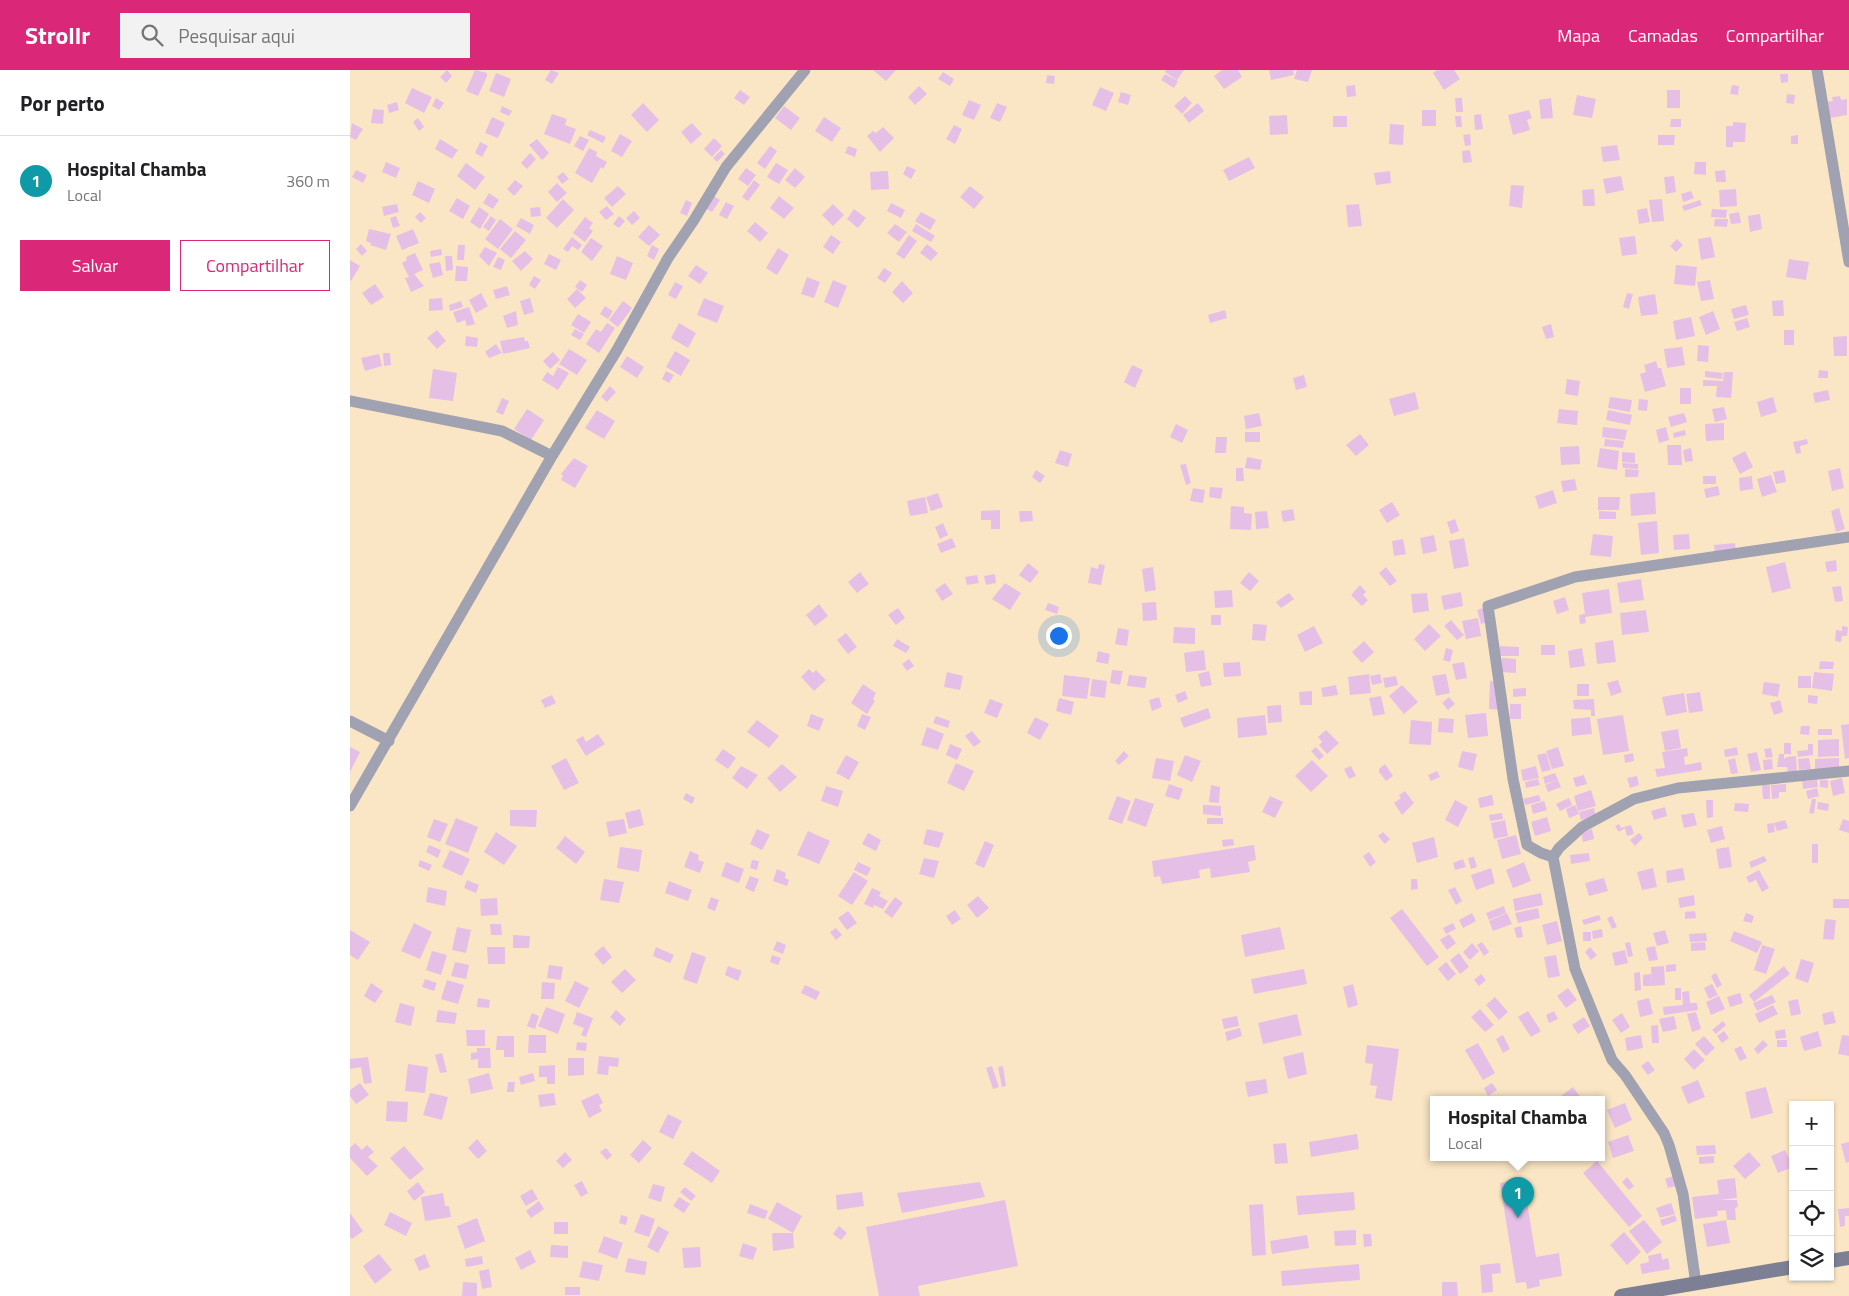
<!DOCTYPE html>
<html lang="pt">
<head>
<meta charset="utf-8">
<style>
	body { margin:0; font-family:"Titillium Web",sans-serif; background:#f2f2f2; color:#202124 }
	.controls { position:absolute; right:15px; bottom:15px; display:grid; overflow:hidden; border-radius:0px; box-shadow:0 1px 4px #0004 }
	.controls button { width:45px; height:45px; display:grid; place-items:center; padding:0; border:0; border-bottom:1px solid #e0e0e0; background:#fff; color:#202124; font:25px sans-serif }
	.you { position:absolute; left:708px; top:565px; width:18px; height:18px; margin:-12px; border:4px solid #fff; border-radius:50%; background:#1a73e8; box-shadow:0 0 0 8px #1a73e833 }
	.badge { display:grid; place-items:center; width:32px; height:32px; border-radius:50%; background:#db2777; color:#fff; font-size:16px; font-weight:700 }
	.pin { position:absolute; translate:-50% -41px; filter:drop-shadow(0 1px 2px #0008) }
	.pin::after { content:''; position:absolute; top:26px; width:18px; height:15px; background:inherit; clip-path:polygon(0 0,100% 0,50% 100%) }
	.popup { position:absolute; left:1080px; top:1026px; width:175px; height:65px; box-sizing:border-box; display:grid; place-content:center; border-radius:0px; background:#fff; filter:drop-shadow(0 1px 4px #0005); font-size:16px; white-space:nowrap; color:#757577 }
	.popup b { font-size:19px; color:#202124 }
	.popup::after { content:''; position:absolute; left:50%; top:100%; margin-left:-10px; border:10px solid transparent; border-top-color:#fff }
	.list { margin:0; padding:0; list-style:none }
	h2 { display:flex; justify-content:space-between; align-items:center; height:65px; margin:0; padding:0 20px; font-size:21px }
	h2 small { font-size:16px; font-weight:400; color:#757577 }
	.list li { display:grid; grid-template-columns:32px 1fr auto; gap:15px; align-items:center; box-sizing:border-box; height:90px; padding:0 20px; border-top:1px solid #e0e0e0 }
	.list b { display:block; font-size:19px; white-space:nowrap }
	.list p { margin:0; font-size:16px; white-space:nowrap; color:#757577 }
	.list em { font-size:16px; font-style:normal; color:#757577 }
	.actions { display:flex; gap:10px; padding:15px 20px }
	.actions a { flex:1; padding:11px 0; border:1px solid #db2777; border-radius:0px; text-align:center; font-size:18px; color:#db2777 }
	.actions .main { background:#db2777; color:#fff }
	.icon { flex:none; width:28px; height:28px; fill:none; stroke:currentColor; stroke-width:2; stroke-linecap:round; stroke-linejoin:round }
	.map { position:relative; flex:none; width:1499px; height:1226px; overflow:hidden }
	header { display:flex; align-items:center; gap:30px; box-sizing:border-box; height:70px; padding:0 25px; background:#db2777; color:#fff }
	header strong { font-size:24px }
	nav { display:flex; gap:28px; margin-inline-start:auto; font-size:18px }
	.search { width:350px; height:45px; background:#f2f2f2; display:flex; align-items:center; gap:12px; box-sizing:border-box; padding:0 18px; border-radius:0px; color:#757577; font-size:19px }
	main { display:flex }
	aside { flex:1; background:#fff }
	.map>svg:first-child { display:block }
</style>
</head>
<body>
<header>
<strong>Strollr</strong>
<div class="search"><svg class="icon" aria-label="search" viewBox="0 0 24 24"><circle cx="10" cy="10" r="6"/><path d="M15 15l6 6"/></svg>Pesquisar aqui</div>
<nav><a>Mapa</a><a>Camadas</a><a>Compartilhar</a></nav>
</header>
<main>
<aside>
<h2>Por perto<small></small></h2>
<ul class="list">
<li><span class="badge" style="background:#0f9aa8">1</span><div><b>Hospital Chamba</b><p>Local</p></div><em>360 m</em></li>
</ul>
<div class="actions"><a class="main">Salvar</a><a>Compartilhar</a></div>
</aside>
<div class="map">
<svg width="1499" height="1226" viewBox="0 0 1499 1226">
	<rect width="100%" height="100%" fill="#fae6c4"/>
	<path fill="#e6bfe6" d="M97,0L102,6L96,13L90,7Z
		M125,0L137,3V6L128,26L116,21Z
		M201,0L209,3L202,14L195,10Z
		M523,0H546L536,11Z
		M816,0H834L827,10L815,2Z
		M872,0H888L892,7L874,19L864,6Z
		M919,0H943L944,5L921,10Z
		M947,0H962L958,12L944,9Z
		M1087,0H1104L1110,9L1094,20L1083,3Z
		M593,2L604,9L600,16L588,9Z
		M146,3L161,9L154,27L139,21Z
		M815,4L828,11L824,18L811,10Z
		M1430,4H1438V12L1431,13Z
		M697,5L705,6L704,14L696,13Z
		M1005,15L1006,26L997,27L996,16Z
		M1382,15L1389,16L1388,25L1380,24Z
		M569,16L577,24L565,35L558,27Z
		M750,17L764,23L756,41L742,35Z
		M62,18L82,27L74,43L55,33Z
		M390,20L400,27L394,35L384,28Z
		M1317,20H1330V38H1317Z
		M771,22L781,25L778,35L768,32Z
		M1437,24L1445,25L1444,34L1436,33Z
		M1227,25L1246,29L1242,48L1223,45Z
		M835,26L842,33L832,44L824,36Z
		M1490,26L1491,30L1497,29V45L1480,48L1477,32L1483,31L1482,27Z
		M86,28L94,33L89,40L82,36Z
		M1105,28H1112L1113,42H1106Z
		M1201,28L1203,48L1191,49L1189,30Z
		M619,30L631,35L624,50L612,45Z
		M47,32L49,40L39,43L37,35Z
		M293,33L309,50L297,62L281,45Z
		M647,33L657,37L650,52L640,48Z
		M848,33L854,41L839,53L833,45Z
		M152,36L162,41L159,46L150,42Z
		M434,36L450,48L441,60L425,48Z
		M23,39L34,40L33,54L21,53Z
		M1072,40H1086V56H1072Z
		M1179,40L1182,48L1177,50L1180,60L1163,65L1158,45Z
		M202,44L217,49L215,55L226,59L220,74L194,64Z
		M1131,44L1133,59L1125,60L1124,45Z
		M937,45L938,64L920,65L919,46Z
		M983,46H997V57H983Z
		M1105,46H1111L1112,57H1106Z
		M142,47L155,53L148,68L135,63Z
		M474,47L491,58L482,72L465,61Z
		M68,48L74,57L69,61L63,52Z
		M1321,49H1331V57H1320Z
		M1383,52L1396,53L1395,72H1383V77H1376V56H1383Z
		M2,53L13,59L6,70L0,67Z
		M342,53L352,64L341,74L331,62Z
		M1040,54L1054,55L1053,75L1039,74Z
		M604,55L612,59L605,74L596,69Z
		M533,57L544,68L530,82L517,66L523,61L526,63Z
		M240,60L256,67L253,73L237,65Z
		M270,64L282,71L272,87L261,81Z
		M1120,64L1121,75L1115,76L1113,65Z
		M1308,65H1325L1324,75H1308Z
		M1448,65V74H1441V66Z
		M230,66L239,70L233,81L224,76Z
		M364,68L372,76L362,87L354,79Z
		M90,69L108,80L102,89L85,79Z
		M187,69L199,83L192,90L179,75Z
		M130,72L138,76L132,87L125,83Z
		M1267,75L1270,90L1253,92L1251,77Z
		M420,76L427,81L415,99L407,93Z
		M498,76L507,79L505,87L495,83Z
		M239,78L247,82L246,86L257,92L253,99L251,97L242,113L225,103Z
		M371,80L375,84L367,92L363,88Z
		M1120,80L1122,92L1113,93L1112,81Z
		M180,83L186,89L177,99L171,93Z
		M899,87L905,98L879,111L873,100Z
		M36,92L50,98L46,108L32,102Z
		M1345,92H1356V105L1344,104Z
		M116,93L135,107L125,120L107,106Z
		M426,93L438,100L429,114L417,107Z
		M557,96L566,100L561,109L553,104Z
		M396,98L406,105L398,116L388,109Z
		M445,98L455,107L445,118L435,110Z
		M6,100L17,105L13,113L2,107Z
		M1375,100L1376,112H1366L1365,101Z
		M538,101L539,119L521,120L520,102Z
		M1040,101L1041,113L1026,115L1024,103Z
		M213,102L219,109L212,114L207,107Z
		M1271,106L1274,120L1256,124L1253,109Z
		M1324,106L1326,122L1316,124L1314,107Z
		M165,110L173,116L164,126L157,119Z
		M404,110L410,115L398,131L392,127Z
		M68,111L85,119L79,133L62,125Z
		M207,113L217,123L207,132L198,122Z
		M1161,115L1174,116L1172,138L1159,136Z
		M268,116L276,124L262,137L254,128Z
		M620,116L634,127L624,139L610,127Z
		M1244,119L1245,136H1233L1232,120Z
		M1386,119L1387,136L1370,137L1369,120Z
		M1341,121L1344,128L1333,132L1331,124Z
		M139,123L149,130L143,139L133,133Z
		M364,126L370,130L362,142L355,138Z
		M429,126L444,138L434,149L420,138Z
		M107,128L120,136L113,149L99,141Z
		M213,129L224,140L207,158L196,148Z
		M1312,129L1314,151L1302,152L1299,130Z
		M336,130L342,133L337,146L330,143Z
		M1350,130L1352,135L1334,141L1332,136Z
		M376,132L384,136L377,149L369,145Z
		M541,133L555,140L551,148L537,141Z
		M47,134L49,142L34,146L32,137Z
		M483,134L494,145L483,156L472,145Z
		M1009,134L1012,156L998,157L996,135Z
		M257,136L264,144L256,150L249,142Z
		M129,137L139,144L130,159L120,152Z
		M190,137L191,146L181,147L180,138Z
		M1297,138L1300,152L1289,154L1287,140Z
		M504,139L516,148L508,158L497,149Z
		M1362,139L1377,140L1376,148L1361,147Z
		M284,141L290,148L282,155L276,148Z
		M70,142L76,148L71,153L65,147Z
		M571,142L586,150L580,160L565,151Z
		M1389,142L1391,153L1381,154L1379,144Z
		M1410,144L1412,159L1400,162L1398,146Z
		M46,146L50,156L43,158L40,148Z
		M141,146L146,150L139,161L133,157Z
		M269,146L275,151L269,158L263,154Z
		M235,147L243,153L239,158L243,161L235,172L223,163Z
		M171,148L184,155L180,164L166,156Z
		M150,149L163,159L148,179L135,169Z
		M1365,149H1378L1377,157L1364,156Z
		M405,152L418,163L410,172L397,161Z
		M545,154L557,162L549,172L537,163Z
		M566,154L585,166L581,172L562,161Z
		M299,155L310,165L299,176L288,167Z
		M19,159L41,164L36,180L20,175L21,173L16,171Z
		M63,159L69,173L52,180L46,166Z
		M165,161L176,170L161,188L150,179Z
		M481,165L491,172L483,184L473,177Z
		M559,165L567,171L554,189L546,184Z
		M1285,166L1287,184L1272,186L1269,168Z
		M222,167L232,175L228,180L222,176L218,182L213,179Z
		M1361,167L1365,187L1351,190L1348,169Z
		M241,168L253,176L242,191L231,182Z
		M1327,169L1333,175L1326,182L1320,176Z
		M11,174L17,181L12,186L6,179Z
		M577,174L588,183L581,191L570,183Z
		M108,175H115L114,190H107Z
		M302,175L309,179L304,190L297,186Z
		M135,177L147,183L139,196L129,186Z
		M428,178L439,185L427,205L416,198Z
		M91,179L92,185L81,187L80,181Z
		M175,181L183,189L171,201L162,191Z
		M65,183L73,200L64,204L74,216L61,222L55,208L59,207L52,193L57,190L56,187Z
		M199,184L211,190L206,200L194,194Z
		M95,186H102L103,200L96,201Z
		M267,186L283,193L276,210L260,204Z
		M148,187L155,190L151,200L143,197Z
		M1439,189L1459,192L1456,210L1436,207Z
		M0,190L10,196L1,211L0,210Z
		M90,192L93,205L83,208L79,194Z
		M346,195L358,203L350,214L338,206Z
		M1326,195L1347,197L1345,216L1324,214Z
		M106,196L118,197L117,211H105Z
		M534,198L542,203L535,213L527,208Z
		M184,206L191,210L185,219L179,215Z
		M457,207L470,212L464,228L451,224Z
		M230,210L237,215L232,222L225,217Z
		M483,210L497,216L488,238L474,232Z
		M1360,210L1364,229L1351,231L1347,212Z
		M552,211L563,223L553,233L542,222Z
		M325,212L333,216L326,229L318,225Z
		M25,214L34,227L21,235L12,223Z
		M157,216L160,225L146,229L143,220Z
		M227,219L236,228L225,238L217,229Z
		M131,223L138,236L126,243L119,230Z
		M1277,223L1283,224L1279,239L1273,237Z
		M1305,224L1308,244L1291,246L1288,227Z
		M92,228L93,240L79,241V229Z
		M180,228L184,242L174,245L170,231Z
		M354,228L374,236L367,253L347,245Z
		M1433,230L1434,246H1423L1422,231Z
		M111,231L113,237L100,241L99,235Z
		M273,231L282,238L268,257L259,250Z
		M1396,235L1399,245L1384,249L1381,239Z
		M255,236L263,241L258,249L250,244Z
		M119,237L125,254L117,256L115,250L107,253L103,242Z
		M875,240L877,248L860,253L858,245Z
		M166,241L168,255L157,258L153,246Z
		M1363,241L1370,259L1356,265L1349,247Z
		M228,244L241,252L234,263L221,255Z
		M1341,247L1345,266L1326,270L1323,251Z
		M1397,248L1400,257L1387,261L1384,252Z
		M257,253L265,258L249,283L236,274L246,259L251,262Z
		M329,253L346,263L338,278L321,268Z
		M1201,254L1204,267L1196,269L1192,257Z
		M225,259L234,264L230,270L221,265Z
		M87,260L96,271L87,279L77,268Z
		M1434,260H1444V275H1434Z
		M116,266L128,268L127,277L115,276Z
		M1497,266V286H1484L1483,267Z
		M174,267L175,271H178L180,278L153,284L150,271Z
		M146,274L152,283L139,288L135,282Z
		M1348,275L1359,276L1358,292L1347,291Z
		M1332,277L1335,295L1317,298L1314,279Z
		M219,279L237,290L227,305L209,294Z
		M325,281L340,290L331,306L316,297Z
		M203,282L210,290L200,299L193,291Z
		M33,283H40L41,295L34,296Z
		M29,284L32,296L15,301L11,288Z
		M277,286L294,297L287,308L270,297Z
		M1306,291L1308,298H1311L1316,316L1295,322L1290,304L1296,302L1294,295Z
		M782,295L793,300L785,318L774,312Z
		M208,297L219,303L208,320L192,310L197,302L203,306Z
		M83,299L107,303L103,331L79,328Z
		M1469,300L1478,301V308H1468Z
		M316,301L324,305L319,313L312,309Z
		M1355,301L1373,303L1372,309L1355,307Z
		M1374,302H1383L1381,328L1366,327L1367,316H1353V310L1373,311Z
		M954,305L957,317L946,320L943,308Z
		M1217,309L1230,311L1228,326L1215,324Z
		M260,316L266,322L257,332L251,327Z
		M1330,318H1341V334H1330Z
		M1478,320L1480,330L1465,333L1463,323Z
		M1065,322L1069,339L1044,346L1039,329Z
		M1260,327L1282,330L1280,342L1258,338Z
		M1423,327L1427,342L1411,347L1407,332Z
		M152,328L159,331L153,345L146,342Z
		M1289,329L1298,330L1297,341L1288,340Z
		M1374,337L1377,349L1365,352L1362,339Z
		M177,339L194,350L181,370L164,359Z
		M1209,339L1228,341L1227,355L1207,353Z
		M247,340L265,351L254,369L235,358Z
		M1258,340L1282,345L1280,355L1256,350Z
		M909,343L912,356L896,359L894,346Z
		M1334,343L1337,352L1321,357L1318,347Z
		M1374,353V370L1356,371L1355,354Z
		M826,354L838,360L832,373L820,367Z
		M1253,357L1277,360L1275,370L1252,367Z
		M1316,357L1319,370L1309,373L1306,360Z
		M1335,360L1336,365L1324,368L1323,363Z
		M895,362H910V372H895Z
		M1010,364L1019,375L1006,386L996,375Z
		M866,367H877L876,383H865Z
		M1255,369L1274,371L1273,378L1254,376Z
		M1457,369L1458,374L1450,376L1451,383L1446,384L1443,372Z
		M1317,375H1331L1332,395H1318Z
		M1229,376L1230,394L1211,395L1210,377Z
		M1250,378L1269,381L1267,400L1247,397Z
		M1341,378L1343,391L1335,392L1333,380Z
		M710,380L722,384L718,397L705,393Z
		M1395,381L1403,397L1390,404L1382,388Z
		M1272,382L1285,383V393L1272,392Z
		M897,387L912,390L910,400L895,398Z
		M224,388L238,396L225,418L211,410L213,406L211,404Z
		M1272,393L1288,394V399L1273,398Z
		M836,394L841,413L836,415L830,395Z
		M886,398H893L894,411H886Z
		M1490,398L1494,418L1482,421L1478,401Z
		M1275,399L1289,400L1288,407H1275Z
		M686,400L695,406L690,413L682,407Z
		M1434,400L1436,412L1426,414L1423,402Z
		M1421,405L1427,422L1412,427L1407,409Z
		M1353,406H1366V414H1353Z
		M1402,406L1403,419L1390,421L1389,408Z
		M1225,409L1227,420L1213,422L1211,411Z
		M1368,416L1370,425L1356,428L1354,419Z
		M860,417L873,418L871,429L859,427Z
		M843,418L855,420L853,433L840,431Z
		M1203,420L1207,433L1189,439L1185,426Z
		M1305,422L1306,444L1281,446L1280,424Z
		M588,423L593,437L581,441L576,427Z
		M575,427L578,443L560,446L557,431Z
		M1248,427H1270L1269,440H1248Z
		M1042,432L1050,445L1037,453L1029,440Z
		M881,436L894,437V443L902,444L901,460L880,459Z
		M1489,438L1495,459L1486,462L1481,441Z
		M943,439L945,450L933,452L931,441Z
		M650,440V459H641V450H631V441Z
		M669,441H682L683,451L670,452Z
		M917,441L919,458L906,459L905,442Z
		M1249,441L1266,442V449H1249Z
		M1105,449L1109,461L1101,464L1097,452Z
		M1307,451L1309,483L1291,485L1288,453Z
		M593,453L598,465L590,469L585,457Z
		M1243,464L1263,466L1261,487L1240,485Z
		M1339,464L1340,479L1324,480L1323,465Z
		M1084,465L1087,481L1073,484L1070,468Z
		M602,468L606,477L591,483L587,474Z
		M1114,468L1119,496L1104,499L1099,471Z
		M1053,469L1056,484L1044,486L1042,471Z
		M1385,473L1386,482L1365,485L1364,475Z
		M1486,490L1487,501L1477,502L1475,492Z
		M1435,492L1441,518L1422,523L1416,497Z
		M678,493L689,502L680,513L669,505Z
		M749,494L755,495L751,515L738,513L741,497L748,499Z
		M803,497L806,520L795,522L792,499Z
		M1036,497L1047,511L1040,516L1029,503Z
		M510,502L519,514L507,523L498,512Z
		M899,502L909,511L900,521L890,513Z
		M645,504L646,513L636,515L634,506Z
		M627,505L629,513L617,515L615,507Z
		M1291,509L1294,530L1270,533L1267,513Z
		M595,513L603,524L592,531L585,520Z
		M655,513L671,523L660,540L642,529Z
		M1010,515L1016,522L1013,525L1018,530L1012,536L1001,525Z
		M1491,516L1493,531L1485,532L1482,517Z
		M1259,519L1262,543L1235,547L1236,553L1230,554L1229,545L1235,544L1232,523Z
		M882,520L883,537L865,538L864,521Z
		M1111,522L1113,536L1094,540L1091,526Z
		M939,523L944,529L931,538L926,532Z
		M1077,523L1079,541L1063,543L1061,524Z
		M1215,527L1219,540L1207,544L1203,531Z
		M806,532L807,550L793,551L792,533Z
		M698,533L709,537L707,544L695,540Z
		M469,534L478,546L465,556L456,545Z
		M548,538L555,548L546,555L538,545Z
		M1133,538L1137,552L1131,554L1127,540Z
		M1296,540L1299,562L1272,565L1270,543Z
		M861,545H871V555H861Z
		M1128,548L1131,566L1116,569L1112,551Z
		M1101,550L1114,565L1107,570L1094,556Z
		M903,554L917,555L915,571L902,570Z
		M1079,554L1091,566L1075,581L1064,569Z
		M964,556L973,573L955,582L947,565Z
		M1492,556L1498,557L1497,566H1492L1491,572L1485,571L1486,560L1492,561Z
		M824,557L845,558V574L823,573Z
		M768,558L779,560L777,576L765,574Z
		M496,563L507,577L498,584L487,570Z
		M547,569L560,577L556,583L543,576Z
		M1263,570L1266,592L1247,594L1245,573Z
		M1014,571L1024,582L1012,593L1002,582Z
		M1191,575H1205V585H1191Z
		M1150,576L1169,577V586H1150Z
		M1096,578L1103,580L1100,592L1093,590Z
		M1232,578L1235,596L1220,598L1218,581Z
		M854,580L856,600L836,602L834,583Z
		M748,581L760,584L758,594L746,592Z
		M1152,588L1166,589V603L1151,602Z
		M559,589L564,596L557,601L552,594Z
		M1470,591L1484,592L1483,599H1469Z
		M890,592L891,606L874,607L873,593Z
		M1114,592L1117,608L1106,610L1102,594Z
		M459,599L463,603L466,600L476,610L464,621L451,607Z
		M762,600L773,601L770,615L760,613Z
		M859,601L862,615L851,617L848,604Z
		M597,602L613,606L610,620L594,617Z
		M1464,602L1484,604L1482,621L1462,618Z
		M1019,604L1021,623L1000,625L998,607Z
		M1030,604L1032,613L1022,615L1020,606Z
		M1096,604L1100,623L1086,626L1082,606Z
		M714,605L740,608L737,629L712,626Z
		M779,605L797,607L795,618L777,616Z
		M1046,606L1048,615L1035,618L1033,608Z
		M1448,606H1461V618H1448Z
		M742,609L757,611L755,628L740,626Z
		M1268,610L1272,622L1261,626L1257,613Z
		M1140,611L1154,612L1152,640L1139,639Z
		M1414,612L1430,614L1428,627L1412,624Z
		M513,614L526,623L523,629L525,631L517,644L501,633Z
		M1227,614H1239V626H1227Z
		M986,615L988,625L973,627L971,618Z
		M1052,615L1068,632L1054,644L1039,626Z
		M1176,618V626L1163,627V619Z
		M835,621L838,629L828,633L825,625Z
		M962,621V635H950L949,622Z
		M1350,622L1353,641L1339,643L1336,624Z
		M1334,623L1337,642L1316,646L1312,627Z
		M202,625L206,633L195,638L191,630Z
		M1458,625L1468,626L1467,634L1458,633Z
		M1031,626L1035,644L1023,646L1019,628Z
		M809,627L812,637L802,641L799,630Z
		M1099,627L1105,634L1098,640L1092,633Z
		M709,628L724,632L721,645L706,641Z
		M640,629L653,634L647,648L634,643Z
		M1244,629L1245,646H1241V640L1224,639L1223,630Z
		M1430,630L1433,642L1424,645L1420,633Z
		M1160,634H1171V649H1160Z
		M931,635L932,652L918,653L917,636Z
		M858,638L861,648L834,658L830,648Z
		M1136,643L1138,666L1118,668L1115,645Z
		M461,644L474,649L469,661L457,656Z
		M512,644L521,647L515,660L507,656Z
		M915,645L917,665L888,668L887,648Z
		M1273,645L1279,681L1253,685L1247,649Z
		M586,646L600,651L598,658L583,653Z
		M685,647L699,654L690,670L677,663Z
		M1240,647L1242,664L1222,666L1221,649Z
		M1089,648L1104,649L1103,663L1088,662Z
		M407,650L429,666L419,678L397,662Z
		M1061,650L1082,652L1081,675L1059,674Z
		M1499,654V688L1495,689L1491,655Z
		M1451,656H1460L1459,665L1450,664Z
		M577,657L594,664L588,680L571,675Z
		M1328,659L1331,678L1315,681L1311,662Z
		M1468,659H1482V665H1468Z
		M976,660L989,673L977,684L969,675L972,672L968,667Z
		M622,661L631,672L624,677L615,666Z
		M248,664L255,674L236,686L226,670L233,666L236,672Z
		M1489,669V686L1468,687V670Z
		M1434,673H1441V684H1434Z
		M600,674L612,679L607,690L596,685Z
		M1458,674H1463V685L1448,687L1447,681L1458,680Z
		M0,677L10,682L0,702Z
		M966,677L974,686L969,690L961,681Z
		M1208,677L1214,696L1202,699L1196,681Z
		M1387,677L1388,685L1375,687L1374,680Z
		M1337,678L1338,686L1334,687L1335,695L1351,692L1352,700L1307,707L1305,699L1315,698L1312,682Z
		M1421,678L1423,687L1416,688L1414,679Z
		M373,679L386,688L378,699L365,690Z
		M774,681L779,686L769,695L765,691Z
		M1112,681L1127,684L1123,701L1108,697Z
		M1407,682L1411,700L1401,702L1397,684Z
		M1196,683L1201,700L1192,702L1187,685Z
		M1283,683L1284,691L1275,693L1274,685Z
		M1429,684H1434V689L1437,687L1446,686L1447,702L1438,703L1437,697H1427Z
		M496,685L509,692L499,710L486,703Z
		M835,685L851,691L842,712L827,705Z
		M216,688L229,713L214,720L201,696Z
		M806,688L824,691L820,711L802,708Z
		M1385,688L1388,703L1381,704L1378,690Z
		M1459,688L1461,699L1449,700L1448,689Z
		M1489,688V698L1465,699V689Z
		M1422,689L1423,699L1414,700L1413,690Z
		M962,690L978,706L961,722L945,706Z
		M606,693L624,701L614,721L597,713Z
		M432,694L447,707L430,722L417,708Z
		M1035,694L1043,706L1036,711L1029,702V699Z
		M391,696L408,705L397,719L382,708Z
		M1001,696L1006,706L999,709L994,699Z
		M1186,696L1189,708L1173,711L1171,700Z
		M1087,701L1090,707L1081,711L1078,705Z
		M1205,703L1208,710L1195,714L1193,707Z
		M1234,705L1237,714L1226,717L1223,708Z
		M1287,706L1289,715L1280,718L1277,708Z
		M1492,708L1495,723L1483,726L1480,711Z
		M1188,709L1190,715L1176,718L1175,712Z
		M1208,710L1211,717L1198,722L1195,715Z
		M1467,710L1468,717L1453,719L1452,711Z
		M1470,710H1478V718L1470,717Z
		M819,714L833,719L829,730L815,726Z
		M1436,714V722H1429V728L1422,729L1421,715Z
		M861,715L870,717L869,733L859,732Z
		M1412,715H1420V729H1413Z
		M476,716L493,721L488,737L471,731Z
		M1467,718L1469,726L1458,729L1456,721Z
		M1241,720L1246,736L1228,741L1224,726Z
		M1055,721L1064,733L1052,745L1044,733L1051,728L1049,725Z
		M336,723L345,728L342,734L333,729Z
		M1142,725L1144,735L1130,738L1128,728Z
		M1189,725L1191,731L1175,735L1173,729Z
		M767,726L781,731L772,754L758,749Z
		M920,726L933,732L925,748L912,742Z
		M785,728L804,734L796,757L777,750Z
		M1219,728L1222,735L1210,741L1206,734Z
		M1462,729H1466L1464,744L1459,743Z
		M1105,730L1118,737L1108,757L1095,750Z
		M1356,730H1363V747L1357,748Z
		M1194,731L1197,740L1183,744L1181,735Z
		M1468,732L1479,734L1478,741L1467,739Z
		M1385,733L1399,734L1398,742L1384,741Z
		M853,735L871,736V746L853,744Z
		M1225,735L1229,744L1219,748L1216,739Z
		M1315,737L1317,746L1304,750L1301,741Z
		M1244,738L1246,747L1231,750L1229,742Z
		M290,739L294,755L279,759L275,743Z
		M160,740H187L186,757L160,756Z
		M1152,743L1153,749L1140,751L1139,745Z
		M1344,743L1347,755L1334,758L1331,745Z
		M1197,747L1201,761L1185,766L1181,752Z
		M106,748L128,757L118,783L95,774Z
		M857,748H873V754H857Z
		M84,749L98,754L90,772L77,767Z
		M274,749L277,763L259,767L256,752Z
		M1493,749L1499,751V763L1489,760Z
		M1155,750L1158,766L1144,769L1141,753Z
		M1435,750L1438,758L1427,761L1424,753Z
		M1424,753L1425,762L1418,763L1417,754Z
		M1269,754L1271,758L1281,755L1284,764L1277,766L1275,758L1269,762L1265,756Z
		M1372,756L1375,769L1361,773L1357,760Z
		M407,759L420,765L412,780L400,774Z
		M577,759L594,763L589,778L573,774Z
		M1242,759L1244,769L1233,772L1231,762Z
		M458,761L480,771L469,794L447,785Z
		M146,762L167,776L154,795L134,782Z
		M1033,762L1040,769L1035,774L1028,766Z
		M518,763L531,770L526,781L512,774Z
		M1289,763L1293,768L1285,776L1280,770Z
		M1166,765L1171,784L1152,789L1147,770Z
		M215,766L235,782L226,794L206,778Z
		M1084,767L1088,787L1067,793L1062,773Z
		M883,769L884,775L873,777L872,770Z
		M635,771L644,775L634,798L625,794Z
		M1462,774H1468V793H1462Z
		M79,775L91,780L88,788L76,782Z
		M904,775L906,790L898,792L900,802L861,808L860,798L849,800L850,808L812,814L810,806L804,807L802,791Z
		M270,777L292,780L289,802L267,798Z
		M1379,777L1382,797L1369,799L1366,779Z
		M100,780L120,789L112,806L92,797Z
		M340,781L349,785L348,790L354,792L350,803L334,797Z
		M1019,782L1026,792L1020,797L1013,786Z
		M1239,783L1240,791L1221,794L1220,785Z
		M1414,786L1417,791L1401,798L1399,792Z
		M1124,787L1127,797L1121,799L1118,788Z
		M574,788L589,791L584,808L569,804Z
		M1113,789L1116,797L1105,800L1103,793Z
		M70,790L82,795L79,801L68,796Z
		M402,790L409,791L407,800L400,798Z
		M376,792L394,799L389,813L371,806Z
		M508,792L521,798L517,806L504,800Z
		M1174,792L1181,811L1163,818L1156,800Z
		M1141,798L1145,813L1126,820L1121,805Z
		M1303,798L1307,817L1292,820L1287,802Z
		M1333,798L1335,810L1317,813L1316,801Z
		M427,799L436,803L435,808L439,810L437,816L423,811Z
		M1409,800L1419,818L1412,822L1406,810L1399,813L1396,807Z
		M504,802L518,811L502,835L488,826Z
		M400,806L409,809L404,822L395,818Z
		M1254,808L1258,821L1239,826L1235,813Z
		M254,809L274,812L269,833L250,830Z
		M1061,809H1067L1068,819L1061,820Z
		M117,810L129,815L126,823L114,818Z
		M319,811L342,820L338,831L315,823Z
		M78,817L97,821L95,836L76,832Z
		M1105,817L1112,831L1106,835L1098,820Z
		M522,818L531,822L529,826L538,831L533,839L524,835L523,838L514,834Z
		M1191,823L1193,835L1165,841L1163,829Z
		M1344,825L1345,835L1330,838L1328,828Z
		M628,826L639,838L627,848L617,835Z
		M361,827L369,830L365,841L357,838Z
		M545,827L553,833L542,848L534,842Z
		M147,828L148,845L131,846L130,829Z
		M1483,829H1499V838H1483Z
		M1154,836L1156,843L1139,850L1136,843Z
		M1188,838L1190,848L1168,853L1165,843Z
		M1052,839L1089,887L1077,896L1040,848Z
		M605,840L611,849L602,855L596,846Z
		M498,841L507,853L497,860L488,848Z
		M1345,841L1346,848L1335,849V842Z
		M1122,843L1126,851L1113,858L1109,850Z
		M1157,843L1162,854L1143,861L1139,851Z
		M1396,843L1404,846L1402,853L1393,851Z
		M1249,845L1251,850L1234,855L1232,850Z
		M1262,846L1267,857L1262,859L1257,848Z
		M1475,849L1486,850L1484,870L1473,869Z
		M1207,851L1212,871L1197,875L1192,855Z
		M64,853L82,862L70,889L51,881Z
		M1103,853L1106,859L1096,864L1093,858Z
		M140,854H151L152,865H141Z
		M1171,856L1173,867L1167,868L1164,858Z
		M107,857L121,860L116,883L102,880Z
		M930,857L935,879L895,887L891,865Z
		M486,858L492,865L486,870L480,862Z
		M1252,859L1253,867L1243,869L1242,861Z
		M0,860L20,872L8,890L0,885Z
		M1315,860L1319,873L1307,876L1303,863Z
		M1384,861L1412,872L1407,883L1380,871Z
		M1233,862H1241V871H1233Z
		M1356,863L1357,871L1340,872L1339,864Z
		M1099,864L1106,873L1097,880L1090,870Z
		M163,865L180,866L179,878H163Z
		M427,871L436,875L433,884L423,880Z
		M1132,872L1139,882L1134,886L1127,875Z
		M1280,872L1283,886L1278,887L1275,873Z
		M1355,872L1356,880L1341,881V873Z
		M1122,873L1129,881L1120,890L1113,882Z
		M1412,875L1425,879L1416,904L1404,900Z
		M253,876L262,887L253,895L244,884Z
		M1305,876L1308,890L1299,891L1296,878Z
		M137,877H155V894H138Z
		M306,877L324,885L320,893L303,886Z
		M1240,877L1247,885L1241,890L1235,882Z
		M1275,880L1278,893L1265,896L1262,883Z
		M82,881L97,885L91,905L76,900Z
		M342,882L356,887L347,914L333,909Z
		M1109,883L1119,897L1110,904L1100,890Z
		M422,885L431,888L428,895L420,892Z
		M1206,885L1210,906L1198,908L1194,887Z
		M1451,889L1464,893L1458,913L1445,908Z
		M105,892L119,895L116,909L101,906Z
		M1096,892L1106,904L1098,911L1088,899Z
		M1326,894V901L1316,902V895Z
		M199,895L213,897L211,910L197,908Z
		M378,896L392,901L388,911L375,905Z
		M1314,896L1315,915L1302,916L1301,897Z
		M1434,896L1440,904L1404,932L1399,925Z
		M275,899L286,910L272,923L261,912Z
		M954,899L957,914L904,924L901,909Z
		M1290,902L1291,920L1285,921L1284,903Z
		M1366,903L1372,915L1367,918L1361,906Z
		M1131,904L1136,910L1129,916L1124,910Z
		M1301,904L1302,916H1293V905Z
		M75,909L87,913L84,921L72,917Z
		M97,910L114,915L108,934L91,929Z
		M225,911L239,918L229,938L215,931Z
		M192,912L205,913L204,929H191Z
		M21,913L33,921L25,933L14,926Z
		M1003,914L1008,935L998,938L993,917Z
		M1362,914L1368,925L1359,929L1354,918Z
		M455,915L470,922L466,930L451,923Z
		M1218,918L1227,930L1216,938L1207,926Z
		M1325,918H1331V930H1325Z
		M1339,921L1340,933H1347L1348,940L1314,945L1313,937L1333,935L1332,922Z
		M1390,923L1393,933L1380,937L1377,927Z
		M1422,925L1426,932L1407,941L1403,933Z
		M1369,926L1375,939L1361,945L1356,932Z
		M1145,927L1158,942L1149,950L1136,935Z
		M128,928L140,930L139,938L127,937Z
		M1299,928L1303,944L1290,947L1287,931Z
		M1448,929L1451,944L1441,946L1438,931Z
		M50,933L65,937L61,956L45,952Z
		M1423,935L1428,944L1409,953L1405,944Z
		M196,937L215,944L208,964L188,956Z
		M1130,939L1144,955L1135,962L1121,947Z
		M88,940L107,943L105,954L86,952Z
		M266,940L276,949L270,956L260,947Z
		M1178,941L1191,961L1181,967L1168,947Z
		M1204,941L1208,949L1199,953L1196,945Z
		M1483,941L1486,953L1474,955L1472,944Z
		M227,942L243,948L236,967L231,965L234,958L223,954Z
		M1346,942L1351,959L1342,962L1337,944Z
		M182,943L189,946L185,959L177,956Z
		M1272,943L1280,957L1271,963L1262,950Z
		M947,944L952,965L913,974L908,953Z
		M887,946L889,956L874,959L872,949Z
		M1324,946L1327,959L1313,962L1309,949Z
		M1234,947L1240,956L1228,964L1222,955Z
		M1373,951L1376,955L1366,964L1362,960Z
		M1308,955L1309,973H1302L1301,956Z
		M890,958L892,966L877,971L875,962Z
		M1435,959L1436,968L1426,969L1425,961Z
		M116,960H135V976H117Z
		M1374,961L1379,968L1372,973L1367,966Z
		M1468,961L1472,976L1454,981L1450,967Z
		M179,965H196V983H178Z
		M1153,965L1160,979L1153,983L1146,969Z
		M1291,965L1293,978L1277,981L1275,968Z
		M1492,965L1499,966V986L1488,984Z
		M147,966H164V987H154V980H146Z
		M1354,966L1365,978L1356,986L1345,974Z
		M1413,970L1418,975L1408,984L1404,979Z
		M1427,970H1437V977H1427Z
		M227,972L237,973L236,981L226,980Z
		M1128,973L1145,1003L1133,1010L1115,980Z
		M1017,975L1049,979L1042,1031L1025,1028L1027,1016L1020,1015L1023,994L1015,993Z
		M1391,976L1397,988L1390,991L1384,979Z
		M127,978H140L141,998H128V989L121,990V983L127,982Z
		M1344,979L1355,990L1344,1000L1334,989Z
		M953,982L957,1004L938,1009L933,987Z
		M92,983L97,1002L90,1003L85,985Z
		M249,986L269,988L268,997L259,996L258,1005L247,1004Z
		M18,987L22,1013L14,1014L11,997L0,999V989Z
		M218,988H234V1005L218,1006Z
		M1298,991L1305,1000L1298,1005L1291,996Z
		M58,994L78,997L75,1023L55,1021Z
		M205,995V1014H197V1007H189V996Z
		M642,996L649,1017L643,1019L636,998Z
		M653,996L656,1016L652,1017L648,997Z
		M139,1003L143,1019L121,1024L118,1009Z
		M183,1003L185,1011L171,1015L169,1007Z
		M916,1009L918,1023L898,1027L895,1012Z
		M1348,1010L1355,1027L1338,1034L1331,1017Z
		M158,1012H165L164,1022H157Z
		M10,1013L19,1025L6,1034L0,1026V1020Z
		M1142,1013L1147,1020L1138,1026L1134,1018Z
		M1223,1017L1232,1029H1207Z
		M1416,1017L1423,1043L1401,1049L1395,1022Z
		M80,1023L98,1027L92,1050L73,1045Z
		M204,1023L206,1035L190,1037L188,1025Z
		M248,1023L253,1033L249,1035L252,1041L239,1048L231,1031Z
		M37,1031L58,1032L57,1052L36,1051Z
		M1275,1033L1282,1050L1265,1058L1257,1040Z
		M318,1044L332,1051L323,1069L309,1062Z
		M1007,1064L1009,1079L961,1087L959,1072Z
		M1278,1065L1284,1081L1263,1088L1258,1072Z
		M127,1069L137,1081L128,1089L118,1078Z
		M293,1070L302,1078L289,1093L280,1085Z
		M1499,1072V1092L1496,1093L1491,1074Z
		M5,1073L12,1080L17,1075L24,1082L18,1087L28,1096L17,1106L0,1088V1078Z
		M936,1073L938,1093L925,1094L923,1074Z
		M1365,1075L1366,1084L1347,1085L1346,1076Z
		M54,1076L74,1099L60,1110L40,1088Z
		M256,1078L262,1085L257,1090L250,1082Z
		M1435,1080L1443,1097L1428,1103L1421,1086Z
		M342,1081L370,1101L362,1113L333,1094Z
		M215,1082L222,1090L213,1098L206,1091Z
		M1399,1082L1411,1095L1395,1109L1383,1096Z
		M1364,1086V1093L1349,1094V1087Z
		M1247,1091L1292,1146L1279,1157L1233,1103Z
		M1323,1106L1326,1116L1318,1118L1315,1109Z
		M1277,1107L1284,1116L1279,1120L1272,1112Z
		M1385,1108L1387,1128L1369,1130H1387L1388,1137L1385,1138L1386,1150H1377L1376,1140L1367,1141L1368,1146L1345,1149L1342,1127L1369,1124L1367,1110Z
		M1173,1109L1186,1187L1209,1183L1212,1206L1189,1210L1190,1216L1177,1219L1176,1212L1166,1213L1150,1113Z
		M232,1111L238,1123L231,1127L224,1115Z
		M68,1112L75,1122L64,1131L57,1121Z
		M630,1112L635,1127L552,1143L547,1123Z
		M303,1114L315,1117L311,1132L298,1128Z
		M335,1117L346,1126L341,1131L330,1122Z
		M182,1119L188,1129L176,1136L170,1126Z
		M512,1122L514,1136L487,1140L486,1125Z
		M1004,1122L1005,1140L948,1145L946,1126Z
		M93,1123L95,1136H99L101,1147L75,1151L71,1127Z
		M329,1127L340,1134L334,1143L323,1136Z
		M655,1130L668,1196L568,1216L570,1226H529L516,1157Z
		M189,1131L194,1139L181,1148L176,1141Z
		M427,1132L452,1146L443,1163L418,1149Z
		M1321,1133L1325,1144L1310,1148L1306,1138Z
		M400,1134L418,1141L415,1149L397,1143Z
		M913,1134L916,1185L902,1186L899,1135Z
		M1499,1138V1146H1495V1156L1490,1157L1488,1139Z
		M40,1142L62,1153L56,1166L34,1155Z
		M0,1143L13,1161L2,1169L0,1167Z
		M291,1144L305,1149L299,1167L284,1162Z
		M271,1145L278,1147L276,1155L269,1153Z
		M1325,1145L1327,1151L1312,1156L1310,1150Z
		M127,1148L135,1171L115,1179L107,1156Z
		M1294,1150L1312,1172L1297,1184L1279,1161Z
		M1376,1150L1380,1173L1357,1177L1353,1154Z
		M204,1152H218V1164H204Z
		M308,1156L319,1162L308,1183L297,1177Z
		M489,1156L497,1163L491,1170L483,1164Z
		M1006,1160V1175L985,1176L984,1161Z
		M1274,1162L1291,1182L1277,1195L1260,1175Z
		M422,1163H443L444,1178L423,1181Z
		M1013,1164H1021L1022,1176L1014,1177Z
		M957,1165L959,1178L922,1184L920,1171Z
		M254,1166L273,1173L267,1189L248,1182Z
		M393,1173L407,1178L403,1190L389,1186Z
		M201,1175L218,1176V1188L200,1187Z
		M350,1177L351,1197L334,1198L332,1178Z
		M180,1180L186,1192L171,1200L165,1188Z
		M1311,1183L1312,1190L1318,1188L1320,1199L1292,1204L1290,1194L1299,1192L1298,1186Z
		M29,1184L42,1200L25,1214L13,1196Z
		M75,1184L80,1197L69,1201L64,1189Z
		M132,1186L133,1194L116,1197L115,1189Z
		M278,1188L297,1192L295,1205L275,1202Z
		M233,1191L253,1195L249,1211L229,1207Z
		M1150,1193L1151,1203L1142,1204L1143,1222L1132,1223L1130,1195Z
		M1009,1194L1010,1210L932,1216L931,1201Z
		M139,1199L142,1217L132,1219L129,1201Z
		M113,1212L127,1213V1226H112Z
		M1092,1212H1107L1108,1226H1092Z
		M215,1217H230V1225H215Z"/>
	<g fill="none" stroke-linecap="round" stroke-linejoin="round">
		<path stroke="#a0a1b1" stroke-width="11" d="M1467,0L1499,192
			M0,331L152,361L202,386
			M0,651L39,671
			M0,736L202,386L267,280L318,188L344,150L376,97L455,0
			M1203,787L1191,783L1177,775L1163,709L1138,536L1225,507L1499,467
			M1346,1214L1333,1124L1319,1075L1314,1063L1275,1005L1262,990L1225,899L1203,787L1209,778L1232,757L1284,729L1328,718L1499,701"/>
		<path stroke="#7d7f95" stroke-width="14" d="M1480,1191L1499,1188
			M1271,1226L1443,1197"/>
	</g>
</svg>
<div class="controls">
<button>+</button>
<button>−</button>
<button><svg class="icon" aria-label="locate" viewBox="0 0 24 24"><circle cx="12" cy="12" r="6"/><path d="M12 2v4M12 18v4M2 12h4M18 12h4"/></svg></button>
<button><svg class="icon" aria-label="layers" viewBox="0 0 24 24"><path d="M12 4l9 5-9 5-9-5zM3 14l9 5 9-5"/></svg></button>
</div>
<div class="you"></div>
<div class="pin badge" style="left:1168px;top:1148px;background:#0f9aa8">1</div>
<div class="popup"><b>Hospital Chamba</b>Local</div>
</div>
</main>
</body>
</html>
